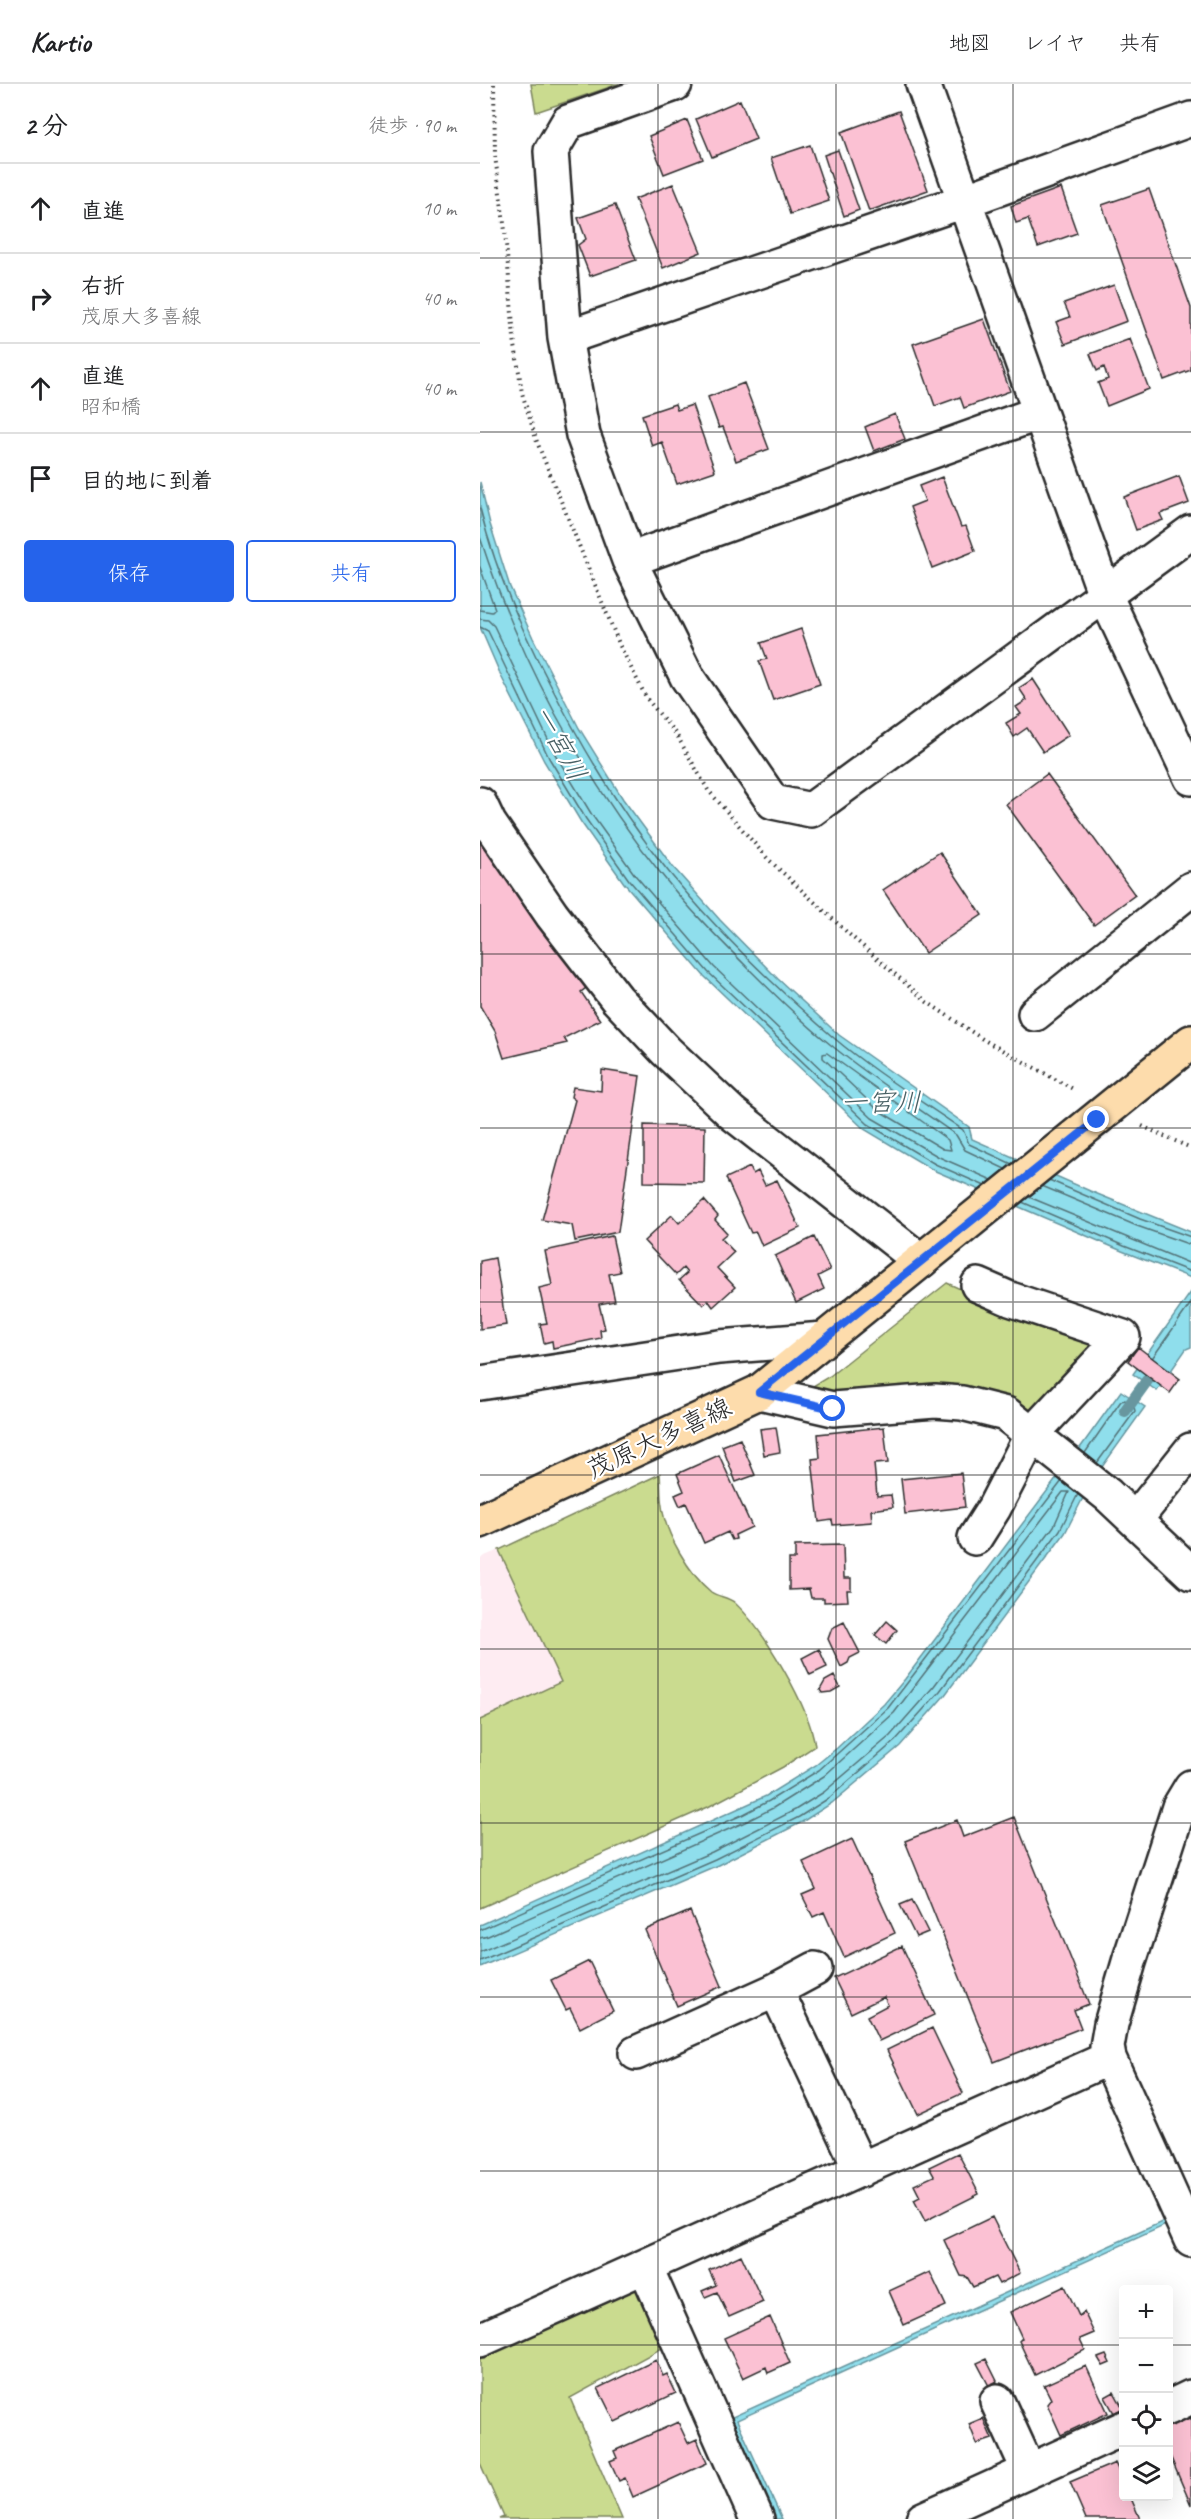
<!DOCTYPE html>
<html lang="ja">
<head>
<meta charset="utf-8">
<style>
	body { margin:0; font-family:Caveat,"Klee One",sans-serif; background:#f2f2f2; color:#202124 }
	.controls { position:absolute; right:18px; bottom:18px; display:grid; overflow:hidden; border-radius:6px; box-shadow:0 6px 24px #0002 }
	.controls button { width:54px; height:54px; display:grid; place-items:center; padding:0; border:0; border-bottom:2px solid #e0e0e0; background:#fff; color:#202124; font:30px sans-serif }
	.stop { position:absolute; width:18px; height:18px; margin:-14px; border:4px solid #2563eb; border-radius:50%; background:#fff }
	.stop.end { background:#2563eb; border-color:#fff; box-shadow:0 2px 6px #0008 }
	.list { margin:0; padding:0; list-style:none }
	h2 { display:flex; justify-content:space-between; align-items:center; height:78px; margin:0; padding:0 24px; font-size:26px }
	h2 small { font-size:20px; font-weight:400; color:#757577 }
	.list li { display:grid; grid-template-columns:39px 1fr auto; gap:18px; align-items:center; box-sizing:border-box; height:90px; padding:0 24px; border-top:2px solid #e0e0e0 }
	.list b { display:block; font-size:22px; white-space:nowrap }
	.list p { margin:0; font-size:20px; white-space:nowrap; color:#757577 }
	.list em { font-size:20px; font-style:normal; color:#757577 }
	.actions { display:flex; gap:12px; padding:18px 24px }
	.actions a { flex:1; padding:14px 0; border:2px solid #2563eb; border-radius:6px; text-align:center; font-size:21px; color:#2563eb }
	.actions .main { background:#2563eb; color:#fff }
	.icon { flex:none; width:33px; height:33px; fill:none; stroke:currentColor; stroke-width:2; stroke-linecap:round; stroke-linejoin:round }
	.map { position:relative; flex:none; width:711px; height:2435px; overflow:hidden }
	header { display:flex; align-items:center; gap:36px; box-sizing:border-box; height:84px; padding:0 30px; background:#fff; border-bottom:2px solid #e0e0e0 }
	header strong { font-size:28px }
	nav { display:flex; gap:33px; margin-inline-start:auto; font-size:21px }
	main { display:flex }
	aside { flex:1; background:#fff }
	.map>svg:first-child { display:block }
</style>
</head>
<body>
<header>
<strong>Kartio</strong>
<nav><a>地図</a><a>レイヤ</a><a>共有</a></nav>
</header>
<main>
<aside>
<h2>2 分<small>徒歩 · 90 m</small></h2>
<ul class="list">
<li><svg class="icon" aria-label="ahead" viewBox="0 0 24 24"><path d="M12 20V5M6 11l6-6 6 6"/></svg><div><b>直進</b></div><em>10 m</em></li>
<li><svg class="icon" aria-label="right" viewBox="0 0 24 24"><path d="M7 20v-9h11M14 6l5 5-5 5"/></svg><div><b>右折</b><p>茂原大多喜線</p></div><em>40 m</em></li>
<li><svg class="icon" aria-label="ahead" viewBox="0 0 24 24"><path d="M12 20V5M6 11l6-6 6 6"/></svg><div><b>直進</b><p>昭和橋</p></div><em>40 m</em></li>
<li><svg class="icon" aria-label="arrive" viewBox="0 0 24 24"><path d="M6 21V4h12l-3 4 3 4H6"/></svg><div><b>目的地に到着</b></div></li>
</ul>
<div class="actions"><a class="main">保存</a><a>共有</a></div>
</aside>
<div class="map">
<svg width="711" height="2435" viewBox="0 0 711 2435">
	<rect width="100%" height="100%" fill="#fff"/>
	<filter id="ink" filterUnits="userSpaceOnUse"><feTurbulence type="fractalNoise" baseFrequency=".0167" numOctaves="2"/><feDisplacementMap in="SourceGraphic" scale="12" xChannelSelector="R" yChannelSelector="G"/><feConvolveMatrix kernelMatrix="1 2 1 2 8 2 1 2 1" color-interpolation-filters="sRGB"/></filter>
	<g filter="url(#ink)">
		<path fill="#feecf2" d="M19,1466L82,1599L0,1636V1474Z"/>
		<path fill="#cadb8f" stroke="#7a835d" stroke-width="1.5" d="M51,0H139L56,28Z
			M467,1199L507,1217L618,1255L553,1336L348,1316L328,1305L350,1292Z
			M180,1390C181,1400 180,1412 182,1422C185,1449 210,1491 231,1508C238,1513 249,1513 255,1519C284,1546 330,1624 335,1662L303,1683L228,1723L0,1824V1636L81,1598L19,1466Z
			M158,2200L184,2263L90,2314L142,2435H19L24,2433L0,2379V2270Z"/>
		<path fill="#8fdeec" stroke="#67969f" stroke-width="1.5" d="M0,398L10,440L30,503L53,554L99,644L143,715L193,783L240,836L298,895L359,951L489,1043L492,1055L610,1107L711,1148V1194L642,1167L453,1086L384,1045L224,892L144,799L101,738L64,677L22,594L0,543Z
			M711,1208V1263L706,1265L677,1307L653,1290Z
			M641,1307L665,1323L617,1390L595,1371Z
			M583,1386L607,1406L585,1449L465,1611L420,1662L352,1719L322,1738L238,1781L0,1883V1841L286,1712L336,1681L357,1664L404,1620L425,1595Z
			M684,2137L686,2141L257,2336L302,2435H296L250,2334Z"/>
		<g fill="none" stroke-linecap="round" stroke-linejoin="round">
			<path stroke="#537378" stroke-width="1.5" d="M0,424C15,486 40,543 70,600C103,665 142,730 188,787C237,847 295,903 354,954C394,988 440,1016 483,1046L489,1060L532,1080
				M0,453C39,575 102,691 182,791C208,824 238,854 268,884C294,910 322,938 351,961C390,993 434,1021 476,1051L485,1066L525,1085
				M0,483L15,525L12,528L0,526
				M0,535L8,536L14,542L75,670L112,731L155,791L234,883L392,1034L459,1073L512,1096
				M0,543L8,547L69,674L106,735L149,796L228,888L388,1040L455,1080L505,1102
				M347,969L468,1056L471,1066L463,1065L398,1026L343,974V970Z
				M569,1096L660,1135L711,1153
				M562,1102L657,1142L711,1161
				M549,1113L711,1180
				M542,1118L644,1162L711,1188
				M673,1273L711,1219
				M605,1369L641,1317L645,1316L654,1323L655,1327L617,1379
				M0,1846L262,1731L289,1717L339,1686L408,1624L582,1397
				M0,1854L8,1852L265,1738L293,1724L344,1692L414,1629L583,1408H589L574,1442L454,1602L410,1652L344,1708L315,1726L232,1768L0,1868
				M0,1877L235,1775L319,1733L349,1714L415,1657L460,1607L580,1446L598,1410"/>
			<path stroke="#67969f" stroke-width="12" d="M645,1327L674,1287"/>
		</g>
		<path fill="#fbc1d3" stroke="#2b2b2b" stroke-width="1.5" d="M260,16L276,55L232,73L216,35Z
			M419,27L448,106L389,127L361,48Z
			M207,36L223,75L184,90L169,52Z
			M330,61L349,117L310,130L291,74Z
			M358,66L379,126L364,132L344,71Z
			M193,100L221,168L183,184L155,115Z
			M581,104L597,149L558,163L548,135L536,139L531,122Z
			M669,105L711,224V286L684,296L622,121Z
			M135,121L156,176L110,192L98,161L106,155L98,134Z
			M634,201L647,237L585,260L576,238L590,233L584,219Z
			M504,235L530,307L484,324L480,313L455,322L433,260Z
			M650,255L669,305L627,322L618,299L628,295L624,283L617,287L610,270Z
			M264,299L289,365L256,377L243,343L239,344L228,313Z
			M195,320L197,326L212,321L235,387L197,400L182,358L172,362L162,331Z
			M415,330L425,355L394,367L385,343Z
			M699,392L709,419L680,430L683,436L656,446L644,413Z
			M462,393L481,443L486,442L495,467L452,484L430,423L445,417L439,402Z
			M321,545L340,600L293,616L279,577L287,575L281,559Z
			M553,595L589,651L563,668L547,644L534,653L526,639L541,630L536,623L547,616L539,604Z
			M567,690L655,811L614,841L526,720Z
			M0,749L106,904L101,908L120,936L84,954L87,959L24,974L15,947L0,922Z
			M460,768L502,831L445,869L403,806Z
			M122,986L160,992L138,1148L95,1157L92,1141L62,1136L95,1016L91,1013L93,1003L121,1007Z
			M164,1041L225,1043L224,1099L164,1098Z
			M270,1083L273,1090L278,1087L285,1101L297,1096L320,1144L282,1162L276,1148L271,1149L246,1094Z
			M224,1116L238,1132L235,1136L247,1149L241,1154L254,1168L237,1184L255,1203L233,1223L228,1216L223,1221L199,1196L207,1189L203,1184L196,1191L164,1157L192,1131L199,1139Z
			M132,1152L140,1188L129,1190L135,1217L119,1220L125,1245L120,1246L121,1254L73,1264L72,1257L64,1259L60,1240L67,1239L59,1204L72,1201L65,1167Z
			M334,1153L350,1186L338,1192L344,1205L316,1219L295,1172Z
			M15,1174L26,1241L0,1245V1177Z
			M658,1263L700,1295L690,1309L648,1277Z
			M296,1343L300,1368L284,1371L280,1345Z
			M404,1343L408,1379L394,1380L397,1412L411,1411L413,1423L391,1426L392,1438L353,1441L352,1436L339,1438L332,1375L340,1374L338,1350Z
			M260,1355L275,1391L256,1398L242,1362Z
			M239,1371L272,1443L255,1451L256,1455L252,1456L248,1448L224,1459L206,1419L200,1422L195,1411L204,1407L197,1390Z
			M481,1389L485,1423L425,1430L421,1395Z
			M363,1461L364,1494H371V1506H367L368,1517L344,1518V1514H331L329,1505L309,1506V1475H315V1462Z
			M407,1537L417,1546L406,1560L395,1551Z
			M364,1538L380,1569L370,1574L368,1579L361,1583L348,1555L352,1544Z
			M339,1565L347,1583L330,1591L322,1574Z
			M354,1592L360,1603L351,1608L342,1609L340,1606L345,1597Z
			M534,1733L609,1920L594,1926L601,1944L514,1978L425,1757L477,1736L483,1753Z
			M372,1755L415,1849L364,1873L344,1828L333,1833L322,1811L336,1805L323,1778Z
			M432,1816L448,1848L436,1853L420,1821Z
			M210,1827L242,1902L197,1922L165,1846Z
			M422,1862L454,1931L399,1957L387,1932L408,1921L404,1913L371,1929L354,1894Z
			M109,1877L133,1927L100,1944L90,1924L86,1926L71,1896Z
			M452,1944L483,2009L438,2030L407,1966Z
			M478,2069L499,2110L445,2137L434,2116L440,2113L434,2101L454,2092L449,2083Z
			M512,2133L540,2189L519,2200L515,2193L493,2203L487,2193L481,2192L464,2156Z
			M261,2171L283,2218L249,2233L237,2208L225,2213L222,2207L236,2201L229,2186Z
			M450,2188L466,2222L424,2241L409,2207Z
			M585,2202L599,2232L604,2228L614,2249L600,2255L605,2266L555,2291L539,2257L542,2254L530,2228Z
			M290,2233L310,2279L288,2289L286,2283L263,2294L244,2254Z
			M626,2271L630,2279L623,2282L618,2274Z
			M506,2275L517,2297L509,2302L497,2279Z
			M176,2276L183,2292L187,2290L196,2309L135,2338L118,2304Z
			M606,2282L628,2329L581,2351L567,2320L571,2315L564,2301Z
			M634,2308L643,2324L634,2329L625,2313Z
			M711,2333V2421L688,2367V2343Z
			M503,2334L512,2355L497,2360L489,2340Z
			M198,2338L208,2359L217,2355L227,2379L153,2413L145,2394L139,2397L130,2377L137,2374L134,2367Z
			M635,2379L644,2398V2412H650L660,2435H606L590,2398Z"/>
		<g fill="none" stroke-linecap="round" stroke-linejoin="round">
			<defs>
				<path id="minor" d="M195,0L88,38L71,67L85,254L103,351L149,476L207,593L293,718L331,726L711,448
					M443,0L625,511L711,694
					M85,254L484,117L711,35
					M149,476L559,329
					M0,720L9,739L72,831L137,915L186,967L252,1029L441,1177
					M555,930L711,805
					M0,1299L239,1263L344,1255
					M279,1308L353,1325L455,1317L482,1319L526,1330L628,1411L711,1489
					M655,1436L711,1366
					M495,1454L514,1424L552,1350L643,1253L530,1215L498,1201
					M711,1703L699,1723L649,1878L631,1940L627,1963L629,1974L711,2156
					M296,1906L381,2086
					M156,1969L296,1906L335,1885
					M165,2182L277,2435
					M0,2256L629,1974
					M517,2317L549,2387
					M688,2324L711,2313
					M443,2435L644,2344"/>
				<path id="major" d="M0,1437L279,1308L711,958"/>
			</defs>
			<use href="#minor" stroke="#2b2b2b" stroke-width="38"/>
			<use href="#major" stroke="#2b2b2b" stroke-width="38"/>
			<path stroke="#2b2b2b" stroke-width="4" stroke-dasharray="1.5 4.5" stroke-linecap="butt" d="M14,0L15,72L25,147L34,254L42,309L57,358L140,562L167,615L196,650L228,706L288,775L370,851L447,918L504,956L595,1006
				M662,1042L711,1064"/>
			<use href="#minor" stroke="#fff" stroke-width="33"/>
			<use href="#major" stroke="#fddcac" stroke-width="33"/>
		</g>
	</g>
	<g fill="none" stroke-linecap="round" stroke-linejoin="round" filter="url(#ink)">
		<path stroke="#2563eb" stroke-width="8" d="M353,1325L279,1308L617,1036"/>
	</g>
	<path fill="none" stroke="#2b2b2b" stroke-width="1.5" stroke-opacity="0.55" d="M178,0V2435M356,0V2435M533,0V2435M0,174H711M0,348H711M0,522H711M0,696H711M0,870H711M0,1044H711M0,1218H711M0,1391H711M0,1565H711M0,1739H711M0,1913H711M0,2087H711M0,2261H644M688,2261H711"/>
	<g text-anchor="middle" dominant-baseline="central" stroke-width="4.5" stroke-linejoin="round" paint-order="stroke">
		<g font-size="26" fill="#2b2b2b" stroke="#fff">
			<text transform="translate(179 1354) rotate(-25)">茂原大多喜線</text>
		</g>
		<g font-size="27" font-style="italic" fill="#496165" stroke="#fff">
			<text transform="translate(80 659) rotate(62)">一宮川</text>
			<text x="401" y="1018">一宮川</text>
		</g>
	</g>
</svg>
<div class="controls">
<button>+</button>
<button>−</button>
<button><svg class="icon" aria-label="locate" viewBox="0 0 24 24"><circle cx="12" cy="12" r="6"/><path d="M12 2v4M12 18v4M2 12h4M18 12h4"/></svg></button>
<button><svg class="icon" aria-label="layers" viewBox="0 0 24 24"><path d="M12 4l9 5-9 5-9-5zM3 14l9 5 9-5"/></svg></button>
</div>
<div class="stop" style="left:353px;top:1325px"></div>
<div class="stop end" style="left:617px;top:1036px"></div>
</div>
</main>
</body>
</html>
